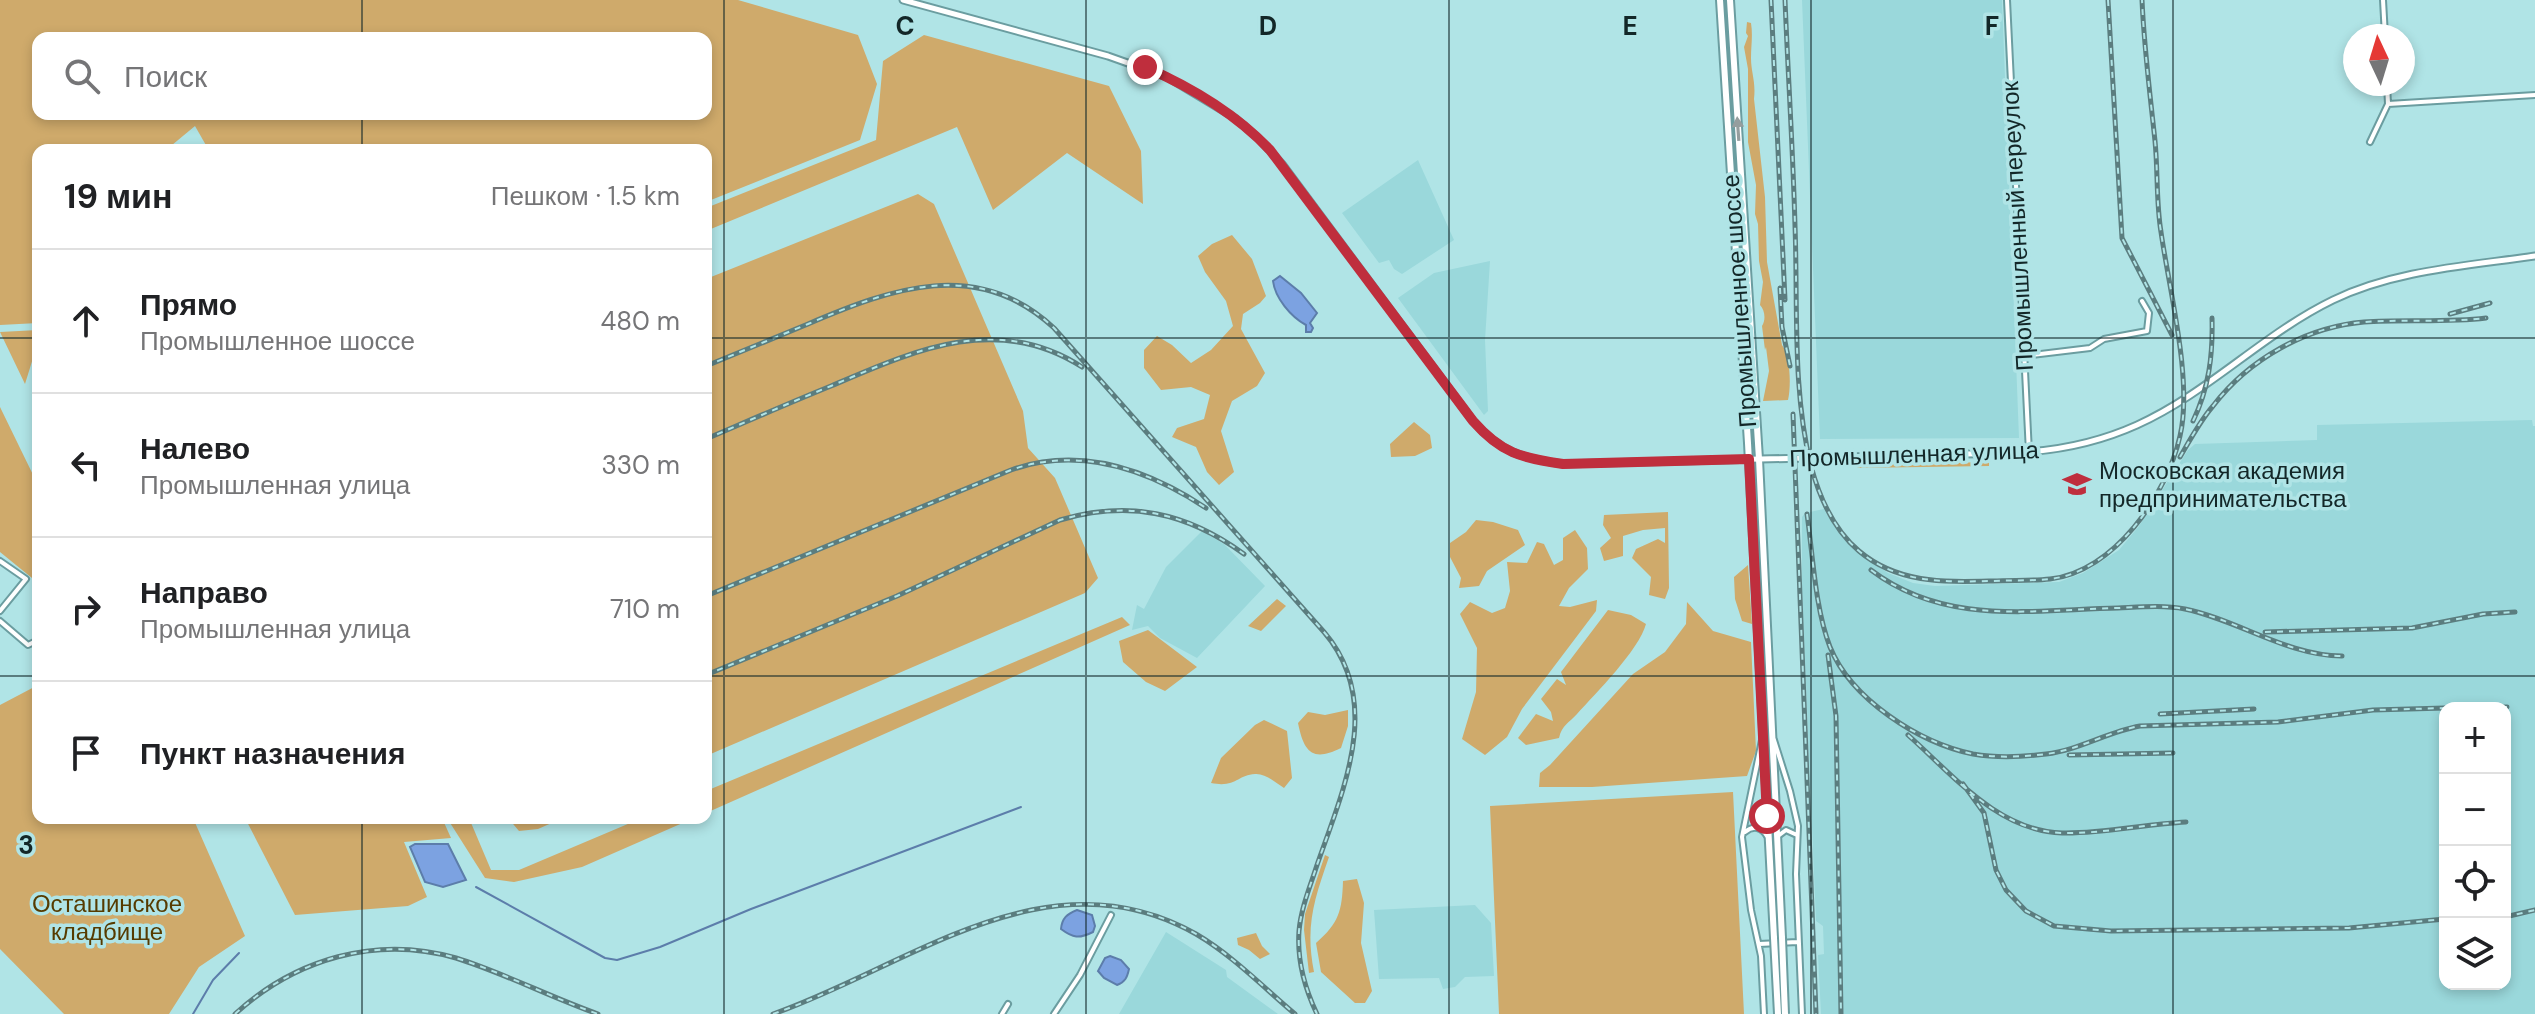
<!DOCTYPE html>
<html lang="ru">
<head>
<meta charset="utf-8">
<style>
	body { margin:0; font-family:"DM Sans",sans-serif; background:#f6f6f6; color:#202124 }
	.controls { position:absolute; right:24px; bottom:24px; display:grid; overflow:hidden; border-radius:16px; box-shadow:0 4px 12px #0003 }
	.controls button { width:72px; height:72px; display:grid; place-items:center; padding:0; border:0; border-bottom:2px solid #e0e0e0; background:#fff; color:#202124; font:40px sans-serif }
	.compass { position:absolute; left:2343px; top:24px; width:72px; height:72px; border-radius:50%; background:#fff; box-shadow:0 4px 12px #0003; rotate:356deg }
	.stop { position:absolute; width:24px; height:24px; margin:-18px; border:6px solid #bf2e3d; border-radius:50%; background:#fff }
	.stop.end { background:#bf2e3d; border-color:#fff; box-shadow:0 2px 8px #0008 }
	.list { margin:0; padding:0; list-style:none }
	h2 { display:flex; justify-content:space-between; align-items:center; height:104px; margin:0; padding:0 32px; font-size:34px }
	h2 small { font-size:26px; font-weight:400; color:#757577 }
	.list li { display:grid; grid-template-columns:52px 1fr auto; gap:24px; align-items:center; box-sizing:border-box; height:144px; padding:0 32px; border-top:2px solid #e0e0e0 }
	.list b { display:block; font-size:30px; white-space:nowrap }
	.list p { margin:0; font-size:26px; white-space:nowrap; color:#757577 }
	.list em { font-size:26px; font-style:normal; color:#757577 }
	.icon { flex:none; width:44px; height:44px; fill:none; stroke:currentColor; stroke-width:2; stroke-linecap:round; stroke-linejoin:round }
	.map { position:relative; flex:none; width:2535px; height:1014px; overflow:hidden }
	.search { position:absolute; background:#fff; box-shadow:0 4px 12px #0003; left:32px; top:32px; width:680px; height:88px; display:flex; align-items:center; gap:20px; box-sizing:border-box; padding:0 28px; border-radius:16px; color:#757577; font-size:30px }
	.panel { position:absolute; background:#fff; box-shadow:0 4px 12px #0003; left:32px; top:144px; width:680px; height:680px; border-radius:16px }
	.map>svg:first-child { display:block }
</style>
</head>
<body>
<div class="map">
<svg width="2535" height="1014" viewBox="0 0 2535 1014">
	<rect width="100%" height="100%" fill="#b0e4e6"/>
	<path fill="#9ad8db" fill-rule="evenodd" d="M1802,0H2002L2019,438L1820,439Z
		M1418,160L1454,240L1402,274L1394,269L1389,260L1379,263L1342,213Z
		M1490,261L1485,340L1488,411L1484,415L1398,298L1434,273Z
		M2532,420L2533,426H2535V1014H1821L1818,955L1824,954L1823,926L1816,921L1802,590V517L1805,513L1824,509L1843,538L1856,551L1888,573L1913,583L1935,586L2059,582L2083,573L2119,550L2139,526L2188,450L2195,444L2317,440V425ZM2505,708V984H2445V708Z
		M1202,531L1224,544L1265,586L1197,658L1160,638L1148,626L1132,630L1137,605L1144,609L1166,567Z
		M1475,905L1491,923L1494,976L1465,977L1455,987L1443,989L1439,978L1379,979L1374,910Z
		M1166,932L1226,970L1227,977L1278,1014H1119Z"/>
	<path fill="#cfaa6b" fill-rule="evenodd" d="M0,0H738L858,35L877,84L860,140L706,202V150H205L207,147L195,126L166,150H38V323L0,325ZM38,38H706V114H38Z
		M1723,0H1727L1736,135H1732Z
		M1747,22L1751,23C1753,35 1751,46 1751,58C1751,73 1756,81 1754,99L1765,197L1767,262L1782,345C1791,357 1791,388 1788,400L1763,401L1769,371L1766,347L1765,350L1762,326C1766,320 1765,310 1760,305L1763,282L1759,261L1758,224L1755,214L1756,185L1748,142V69L1744,47L1748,36L1746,33Z
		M924,35L1109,86L1141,151L1143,204L1067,153L993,210L957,127L706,231V208L876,140L883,61Z
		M1734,166H1738L1755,443L1753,447L1751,444Z
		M918,194L934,204L1023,411L1028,448L1055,478L1098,578L1085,593L706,756V279Z
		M1232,235L1252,259L1266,296L1260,303L1243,314L1241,329L1265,373L1257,386L1232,401L1221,431L1234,472L1219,485L1207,472L1196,447L1172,437L1177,428L1204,419L1210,395L1191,387L1161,390L1144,368V350L1157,336L1172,345L1191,363L1211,350L1233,326L1226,301L1205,272L1198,256L1212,244Z
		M38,330V342L25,384L0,332Z
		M0,407L38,485V578H32L0,552Z
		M1414,422L1430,435L1432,448L1415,456L1391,457L1390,444Z
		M1989,462V466L1855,468V465Z
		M1755,472L1759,515L1773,842L1770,814Z
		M1668,512L1669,588L1665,599L1649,595L1651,577L1632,558L1636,549L1658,539L1665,543V528L1643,530L1623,536V556L1604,561L1600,548L1611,538L1603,525L1604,515Z
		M1476,520L1493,522L1518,530L1525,545L1487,571L1479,586L1459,588L1461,578L1450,557V543L1466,532Z
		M1575,530L1587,548L1588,569L1569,588L1559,606L1570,607L1597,600L1596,611L1522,709L1507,737L1485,755L1462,739L1476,692L1477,648L1460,614L1470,602L1492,613L1505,608L1510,591L1507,562L1527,563L1537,542L1544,544L1554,565L1563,560V538Z
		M1748,565L1752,624L1742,621L1735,599L1734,577Z
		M1277,599L1286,606L1261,631L1248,626Z
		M1687,602L1713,631L1751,642L1756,751L1747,776L1592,787H1539L1540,773L1550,765L1633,674L1665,652L1686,624Z
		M1608,610L1631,615L1646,624C1639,650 1596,693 1577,714C1569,723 1562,725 1559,738L1526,745L1518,738L1536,714L1553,721L1551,712L1541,699L1557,679L1566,685L1561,672Z
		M1122,617L1130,625L706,813V791Z
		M1148,630L1197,667L1165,691L1146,682L1123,662L1119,641Z
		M38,685V818H193L245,936L199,967L169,1014H64L0,949V705Z
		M1348,710V726L1341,748C1313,762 1304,753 1298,723L1308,712L1325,715Z
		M1264,720L1287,731L1292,778L1284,788C1276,783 1265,773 1255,774C1237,775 1236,788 1211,783L1221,758L1255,725Z
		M1733,792L1744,1014H1499L1490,806Z
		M245,818H442L451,838L404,842L427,897L408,906L295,915Z
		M447,818H469L491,870H519L642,818H694L582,867L514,882L485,878Z
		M508,818H563L538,829L519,831Z
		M1325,855L1329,857C1314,900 1305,926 1314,972L1309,973L1304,930L1305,914Z
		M1357,879L1364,903L1361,943L1372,991L1365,1003H1355L1321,972L1316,943C1339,923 1342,911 1343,881Z
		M1256,933L1262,946L1270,954L1260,959L1249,950L1238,945L1237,938Z"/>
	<path fill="#7ca2e1" stroke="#5c7daa" stroke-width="2" d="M1280,276L1301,293L1317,313L1310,323L1313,328L1311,332H1306V325C1291,317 1275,298 1273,281Z
		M415,844H448L466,880L443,887L425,882L410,847Z
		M1077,910L1092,915L1095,926L1093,932C1079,939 1073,938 1061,929C1062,918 1067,914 1077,910Z
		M1110,956L1121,960L1129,969C1127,978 1125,982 1117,985L1104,978L1098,971L1105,958Z"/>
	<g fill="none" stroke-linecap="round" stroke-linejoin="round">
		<path stroke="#5c7daa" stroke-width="2" d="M476,887L605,958L617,960L660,947L751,909L1021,807
			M193,1014L213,980L239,953"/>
		<defs>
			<path id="minor" d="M2007,0L2029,453
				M2383,0L2385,36
				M2388,104L2535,95
				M2370,142L2388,104L2387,84
				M2023,356L2090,348L2104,339L2147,331L2149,313L2142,301
				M0,561L26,579L0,611
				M0,621L28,645L38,640
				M1762,740L1742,837L1751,910L1761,956L1764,1014
				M1774,740L1790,791L1798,826L1796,874L1802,1014
				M1745,832C1753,825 1762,827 1767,836
				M1778,836L1786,830L1797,835
				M1759,944L1797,942
				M1002,1014L1008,1004
				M1054,1014L1080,975L1111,915"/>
			<path id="tertiary" d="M903,0L1108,56L1167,77L1235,118L1258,138L1282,164L1473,421C1501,453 1522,458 1563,464L2006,453C2052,452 2095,444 2137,425C2208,393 2263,334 2333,300C2395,270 2467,266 2535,256"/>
			<path id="secondary" d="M1720,0L1748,443L1774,938
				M1730,0L1759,459L1782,938"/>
		</defs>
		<use href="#minor" stroke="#6b9da0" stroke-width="8"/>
		<use href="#tertiary" stroke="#6b9da0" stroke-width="9"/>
		<use href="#secondary" stroke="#6b9da0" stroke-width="10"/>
		<use href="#minor" stroke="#fff" stroke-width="4"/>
		<use href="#tertiary" stroke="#fff" stroke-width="5"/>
		<use href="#secondary" stroke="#fff" stroke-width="6"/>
		<defs>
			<path id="rail" d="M1771,0L1785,300
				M1785,0C1788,75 1793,151 1795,226C1798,304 1792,390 1811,466C1819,496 1834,530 1859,551C1898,584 1945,582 1993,581C2012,580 2031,581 2050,579C2114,572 2167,495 2180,436C2193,381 2169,289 2161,232C2156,202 2158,171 2155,141C2150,94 2144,47 2142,0
				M2108,0L2122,238L2172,335
				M1780,288L1782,327L1790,366
				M2450,314L2490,303
				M706,366C740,352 774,338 808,324C892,288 978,257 1054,328L1324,632C1384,702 1343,790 1317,865C1310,887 1301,908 1299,931C1297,959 1305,989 1317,1014
				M1793,414L1816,1014
				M2193,421C2209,388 2213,355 2212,318
				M706,439C748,421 789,403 831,386C913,351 997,312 1082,367
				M2180,457C2190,440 2200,421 2213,406C2249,359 2306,327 2364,322C2405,319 2445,323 2486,318
				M1807,514C1813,556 1815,608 1830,647C1851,699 1919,743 1973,754C1996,758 2023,757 2046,754C2079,750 2107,732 2140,726L2278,722L2373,710L2445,708
				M1871,570C1945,626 2030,610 2118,608C2141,607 2163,605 2185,609C2238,620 2288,656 2342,656
				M706,596L1011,470C1079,446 1147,469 1206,508
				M2265,632L2412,628L2483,614L2515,612
				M1828,655L1836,716L1841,1014
				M706,675L897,596L1060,520C1129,500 1186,512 1244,554
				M2466,708L2507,707
				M2160,714L2254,709
				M1908,735C1953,775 1998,831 2062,833C2103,834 2145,824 2186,822
				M2069,755L2173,753
				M1963,784L1984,813L1996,870L2006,890L2026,911L2054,926L2111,931L2349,928L2445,919
				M2505,917L2535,910
				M235,1014C295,959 376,935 456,958C504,973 550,997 598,1014
				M773,1014C910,966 1047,850 1196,934C1232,955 1263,987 1295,1014"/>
		</defs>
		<use href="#rail" stroke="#5b7d7f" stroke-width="5"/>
		<use href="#rail" stroke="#b0e4e6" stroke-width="2" stroke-dasharray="6" stroke-linecap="butt"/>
		<defs>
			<path id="secondary-bridge" d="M1774,938L1778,1014
				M1782,938L1785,1014"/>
		</defs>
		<use href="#secondary-bridge" stroke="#6b9da0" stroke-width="10" stroke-linecap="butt"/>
		<use href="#secondary-bridge" stroke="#fff" stroke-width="6"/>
	</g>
	<defs><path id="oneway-solid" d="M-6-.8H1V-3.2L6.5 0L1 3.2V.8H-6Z" transform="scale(2)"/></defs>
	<use fill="#959e9e" href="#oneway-solid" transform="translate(1738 129) rotate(-94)"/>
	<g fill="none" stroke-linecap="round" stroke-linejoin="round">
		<path stroke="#bf2e3d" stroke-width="10" d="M1145,67C1191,87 1235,113 1270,150L1473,421C1501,453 1521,458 1563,464L1749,459L1767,816"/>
	</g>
	<path fill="none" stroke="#132728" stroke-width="2" stroke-opacity="0.55" d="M362,0V38M724,0V1014M1086,0V1014M1449,0V1014M1811,0V1014M2173,0V1014M362,114V150M0,338H38M706,338H2535M0,676H38M706,676H2535M362,818V1014"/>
	<defs>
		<symbol id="university-bare" viewBox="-9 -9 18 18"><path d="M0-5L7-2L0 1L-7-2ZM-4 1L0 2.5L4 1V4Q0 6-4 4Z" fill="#bf2e3d" stroke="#b0e4e6" stroke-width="2.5" paint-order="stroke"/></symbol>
	</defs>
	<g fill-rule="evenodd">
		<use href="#university-bare" x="2057" y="464" width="40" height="40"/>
	</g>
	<g text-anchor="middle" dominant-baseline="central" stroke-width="7" stroke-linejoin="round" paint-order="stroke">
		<g font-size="24" fill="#132728" stroke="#b0e4e6">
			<text transform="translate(2017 226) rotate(-93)">Промышленный переулок</text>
			<text transform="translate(1739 301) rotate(-94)">Промышленное шоссе</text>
			<text transform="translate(1914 454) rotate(-2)">Промышленная улица</text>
		</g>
		<g font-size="24" fill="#132728" stroke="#b0e4e6" text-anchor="start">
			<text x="2099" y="470">Московская академия<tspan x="2099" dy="28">предпринимательства</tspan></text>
		</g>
		<g font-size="24" fill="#563b00" stroke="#b0e4e6">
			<text x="107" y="903">Осташинское<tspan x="107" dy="28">кладбище</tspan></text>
		</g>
	</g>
	<g font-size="26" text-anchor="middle" font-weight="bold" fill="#132728" stroke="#b0e4e6" stroke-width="7" stroke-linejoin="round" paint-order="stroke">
		<text x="905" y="35">C</text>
		<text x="1268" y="35">D</text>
		<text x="1630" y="35">E</text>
		<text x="1992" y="35">F</text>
		<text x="26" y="854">3</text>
	</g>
</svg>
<div class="controls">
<button>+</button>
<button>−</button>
<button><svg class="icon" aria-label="locate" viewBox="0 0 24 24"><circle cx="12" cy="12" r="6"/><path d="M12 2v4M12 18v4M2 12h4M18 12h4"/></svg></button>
<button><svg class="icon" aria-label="layers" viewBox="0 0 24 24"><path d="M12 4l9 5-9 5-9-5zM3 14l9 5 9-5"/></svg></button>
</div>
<svg class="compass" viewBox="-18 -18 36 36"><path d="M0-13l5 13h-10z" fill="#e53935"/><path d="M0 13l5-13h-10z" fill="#757577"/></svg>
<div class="stop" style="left:1767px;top:816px"></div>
<div class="stop end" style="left:1145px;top:67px"></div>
<div class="search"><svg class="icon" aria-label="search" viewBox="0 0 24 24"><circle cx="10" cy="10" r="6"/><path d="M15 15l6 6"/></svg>Поиск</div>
<section class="panel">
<h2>19 мин<small>Пешком · 1.5 km</small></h2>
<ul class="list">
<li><svg class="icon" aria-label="ahead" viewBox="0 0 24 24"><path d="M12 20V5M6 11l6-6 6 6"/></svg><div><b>Прямо</b><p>Промышленное шоссе</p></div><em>480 m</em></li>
<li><svg class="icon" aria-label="left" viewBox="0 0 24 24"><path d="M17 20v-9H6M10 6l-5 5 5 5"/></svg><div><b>Налево</b><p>Промышленная улица</p></div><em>330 m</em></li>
<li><svg class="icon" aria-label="right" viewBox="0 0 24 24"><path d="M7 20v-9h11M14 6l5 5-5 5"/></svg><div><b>Направо</b><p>Промышленная улица</p></div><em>710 m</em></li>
<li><svg class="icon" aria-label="arrive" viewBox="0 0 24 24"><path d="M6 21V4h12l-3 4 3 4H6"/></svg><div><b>Пункт назначения</b></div></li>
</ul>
</section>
</div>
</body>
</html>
